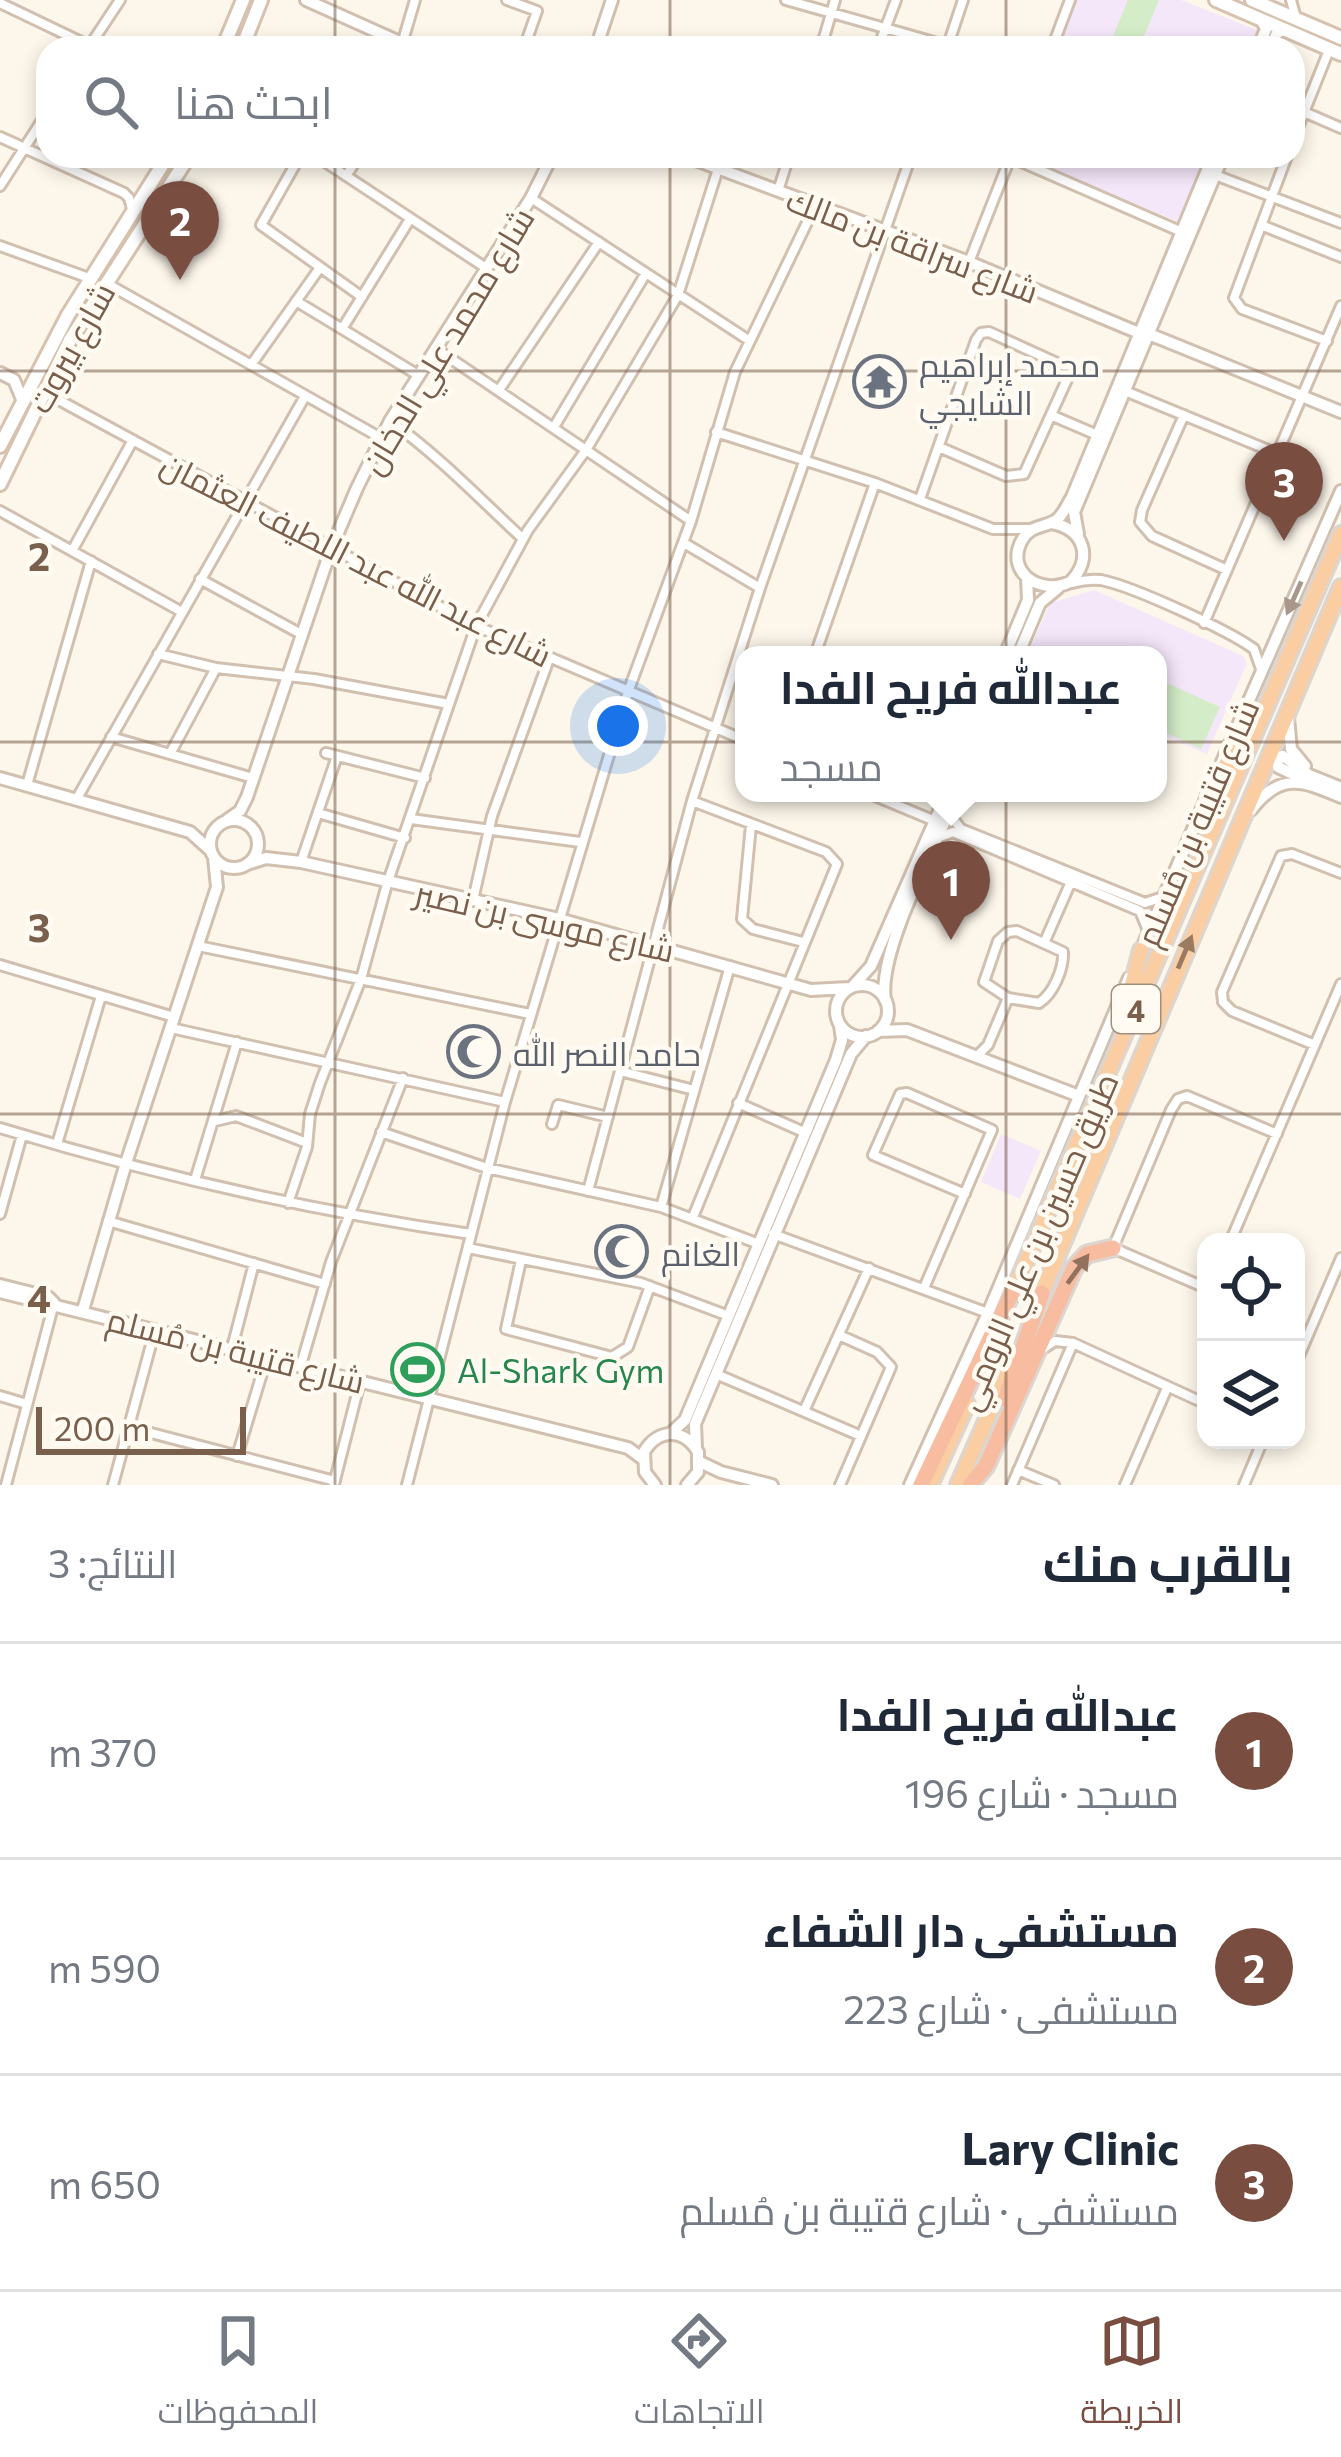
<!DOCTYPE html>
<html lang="ar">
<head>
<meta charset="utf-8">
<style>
	body { margin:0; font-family:Commissioner,Cairo,sans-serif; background:#f6f6f7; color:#1f2937; direction:rtl }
	.controls { position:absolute; right:36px; bottom:36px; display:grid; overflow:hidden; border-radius:24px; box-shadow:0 6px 18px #0003 }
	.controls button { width:108px; height:108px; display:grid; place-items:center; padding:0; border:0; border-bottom:3px solid #e0e1e3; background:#fff; color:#1f2937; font:60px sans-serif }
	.scale { position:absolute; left:36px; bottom:30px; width:210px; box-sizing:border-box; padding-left:12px; border:6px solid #7a5f4c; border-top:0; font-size:33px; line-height:42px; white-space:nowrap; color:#7a5f4c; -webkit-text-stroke:9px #fffbf2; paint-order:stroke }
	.you { position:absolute; left:618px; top:726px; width:42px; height:42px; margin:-30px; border:9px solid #fff; border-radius:50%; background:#1a73e8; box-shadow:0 0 0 18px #1a73e833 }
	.badge { display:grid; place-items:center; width:78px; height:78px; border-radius:50%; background:#7a4d41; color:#fff; font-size:39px; font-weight:700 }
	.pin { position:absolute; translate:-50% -99px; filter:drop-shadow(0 3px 6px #0008) }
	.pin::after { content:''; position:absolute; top:63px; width:42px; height:36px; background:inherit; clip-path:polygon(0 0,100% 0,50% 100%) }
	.popup { position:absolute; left:735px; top:646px; width:432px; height:156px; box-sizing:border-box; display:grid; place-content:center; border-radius:24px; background:#fff; filter:drop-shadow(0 3px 9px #0005); font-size:39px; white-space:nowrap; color:#747a83 }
	.popup b { font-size:45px; color:#1f2937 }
	.popup::after { content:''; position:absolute; left:50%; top:100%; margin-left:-24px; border:24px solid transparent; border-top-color:#fff }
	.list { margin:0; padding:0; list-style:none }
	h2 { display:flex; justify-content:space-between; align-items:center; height:156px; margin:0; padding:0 48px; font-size:51px }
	h2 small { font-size:39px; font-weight:400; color:#747a83 }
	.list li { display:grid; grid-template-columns:78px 1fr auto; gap:36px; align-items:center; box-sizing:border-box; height:216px; padding:0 48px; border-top:3px solid #e0e1e3 }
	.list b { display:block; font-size:45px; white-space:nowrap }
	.list p { margin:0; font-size:39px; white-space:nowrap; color:#747a83 }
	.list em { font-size:39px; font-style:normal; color:#747a83 }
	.icon { flex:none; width:66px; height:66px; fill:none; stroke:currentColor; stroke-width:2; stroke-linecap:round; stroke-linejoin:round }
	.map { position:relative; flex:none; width:1341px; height:1485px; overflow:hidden; direction:ltr }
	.search { position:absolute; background:#fff; box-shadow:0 6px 18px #0003; left:36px; right:36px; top:36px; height:132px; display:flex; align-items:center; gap:30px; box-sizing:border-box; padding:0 42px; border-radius:36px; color:#747a83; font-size:45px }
	.sheet { height:804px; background:#fff }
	nav { display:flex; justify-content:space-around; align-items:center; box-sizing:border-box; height:168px; border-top:3px solid #e0e1e3; background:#fff; font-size:33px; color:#747a83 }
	nav a { display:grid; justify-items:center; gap:6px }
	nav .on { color:#7a4d41 }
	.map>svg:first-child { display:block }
</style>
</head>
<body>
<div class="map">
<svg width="1341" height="1485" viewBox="0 0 1341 1485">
	<rect width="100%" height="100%" fill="#fdf7eb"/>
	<path fill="#f4e7fa" d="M1074,0H1181L1257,30L1249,48H1055Z
		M1020,156H1205L1179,222Z
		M1094,590L1243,656L1247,663L1207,754L1158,733V655H1027L1050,603Z
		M1001,1134L1041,1151L1020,1199L981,1182Z"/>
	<path fill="#d4ecc8" d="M1128,0H1159L1139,48L1109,46Z
		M1158,679L1220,707L1201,749L1158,729Z"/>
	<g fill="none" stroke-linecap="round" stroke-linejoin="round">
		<defs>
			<path id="minor" d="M507,0L537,11L524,48
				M786,0L948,46
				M1291,0L1296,18
				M0,3L94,48
				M402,44L415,0
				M89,47L120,0
				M821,48L835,0
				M878,48L896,0
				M947,48L963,0
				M1052,48L1070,0
				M1304,112L1341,128
				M0,137L124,193L129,198L132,209
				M1293,140L1329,50
				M300,156L261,225L362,297
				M316,156L486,268
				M1287,156L1234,298L1242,309L1327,341
				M1010,157L1182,232
				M1215,175L1341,223
				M346,176L359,156
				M0,186L48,111
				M778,191L789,156
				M531,198L750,341
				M1261,225L1341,257
				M0,246L89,278
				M969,262L1010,158
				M106,283L381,438
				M296,301L418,375
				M342,329L410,219
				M435,348L691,521
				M251,365L319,269
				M499,390L599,242
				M1125,391L1278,454
				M44,392L476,626L744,740
				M1184,415L1142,510L1140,522L1152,536L1227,570
				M1053,416L1095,434
				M390,421C439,456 479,498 523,539
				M554,427L646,273
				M716,432L875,483L993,529H1029
				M920,499L976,340L981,333L989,332L1068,368L1070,373L1024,474L1006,476L939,447
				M0,511L182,612
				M684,543L760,588
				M72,551L133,440
				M200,579L301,634
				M1072,583C1082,580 1091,579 1101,580C1132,586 1228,630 1254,649L1261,669
				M1204,623L1341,306
				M158,654L216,668L314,679L449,704
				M815,655L875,483
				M111,737L253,778
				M326,753L425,778
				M170,754L216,668
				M27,785L91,561
				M868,793L935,821
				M76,800L304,398
				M692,801L826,852L837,864L693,1217
				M318,813L405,838
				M950,815L961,829L1145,903L1163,897
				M411,819L580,842
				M751,825L742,919L753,929L803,942
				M940,837L953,832L1140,911L1147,928
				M301,862L337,756
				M473,900L492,816L549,659
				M1017,931L1063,952C1064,969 1053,994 1039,1003L1008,998L984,982L998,941L1008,932Z
				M1045,941L1073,877
				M198,946L530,1014
				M0,965L174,1017
				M171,1028L505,1102
				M1315,1045L1232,1011L1223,1002L1222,992L1281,856L1292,854L1341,873
				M977,1056L988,1045L1008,998
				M620,1071L694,1090
				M738,1103L806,1133
				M215,1121L236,1116L307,1143
				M552,1124L558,1105L608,1117
				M0,1128C154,1175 312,1211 471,1234
				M381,1132L487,1168L661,1207L759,1244
				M57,1144L101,996
				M195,1180L237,1042
				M588,1191L692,801L760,588L911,156
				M288,1203L307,1147L310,1114L320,1083L361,979L387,884L476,626L528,530L586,450L678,295L718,169
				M661,1207L730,966
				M0,1214L22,1135
				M108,1221L325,1284
				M773,1234L988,1313
				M1230,1242L1341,984
				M468,1248L641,1283L729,1316
				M521,1260L506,1329L612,1357L628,1347L650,1286
				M924,1288L992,1130L907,1093L900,1094L873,1155L965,1194
				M1206,1288L1113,1248L1171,1110L1178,1099L1187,1096L1277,1134
				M839,1335L877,1352L891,1367L840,1485
				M232,1348L254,1263
				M1044,1348L1055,1341L1073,1343L1206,1404
				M1296,1363L1341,1258
				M301,1365L331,1262L403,1078
				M716,1374L861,1436
				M0,1396L27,1404
				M804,1411L869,1268
				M128,1427L335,1481
				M237,1456L267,1357
				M1018,1470L1054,1485
				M334,1484L360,1382
				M6,1485L54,1303
				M113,1485L155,1330
				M407,1485L505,1102L628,692L691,521L735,372L815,206
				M1012,1485L1073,1343
				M1125,1485L1167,1388
				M1244,1485L1263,1440"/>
			<path id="tertiary" d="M306,0L413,48
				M596,48L612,0
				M1258,48L1266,29L1261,19
				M1270,48L1277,33L1285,29
				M685,156L969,262L1139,333
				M1149,334L1341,412
				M0,373L14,380L22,399
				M1051,523C1084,528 1094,559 1070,582C1042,596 1004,573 1022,540C1031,525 1042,528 1055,521C1063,516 1067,505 1072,497L1213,156
				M1078,534L1074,512L1079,500L1223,156
				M1005,655L1028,600L1027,578
				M1018,655L1040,603L1058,588
				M1288,718L1291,749L1305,766
				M1222,762L1341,491
				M0,778L190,832L210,850
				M1307,781L1278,767L1277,757L1283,756L1309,775L1341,788
				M1251,810C1280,772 1302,780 1341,797
				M210 844a24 24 0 1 1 48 0a24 24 0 1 1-48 0Z
				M227,820L240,811L247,797L331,549L357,488L390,421L531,198L552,156
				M247,864L266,858L301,862L559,919L811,990L849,988
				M1139,955L1212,785
				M836 1011a26 26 0 1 1 52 0a26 26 0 1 1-52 0Z
				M853,986L871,966L947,793
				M885,1000C877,951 937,842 958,793
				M878,1031L907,1030L1079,1096
				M0,1285L48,1297L54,1303
				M0,1292L628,1448L643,1459
				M83,1310L126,1163L217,887L214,858
				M671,1433L685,1420L836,1060L842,1040L840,1025
				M696,1448L695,1424L851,1054L866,1036
				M700,1462L721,1472L772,1485
				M655,1485L645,1472L644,1452C658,1428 684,1428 698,1452V1472L687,1485
				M910,1485L988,1313L1129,978"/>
			<path id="secondary" d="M1216,0L1341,54
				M1252,0L1341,38
				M223,48L243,0
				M242,48L261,0
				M0,446L68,315L168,156
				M0,484L70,340L189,156"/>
			<path id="trunk" d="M1209,792L1252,723
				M1123,1020L1141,950
				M1012,1294L1341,534
				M1039,1299L1341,587
				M930,1485L967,1404
				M958,1485L1009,1369"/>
			<path id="motorway" d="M1005,1399L1042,1293
				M921,1485L1015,1286
				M970,1485L986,1466L1074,1268L1087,1254L1113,1248"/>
		</defs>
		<use href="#minor" stroke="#d1c0af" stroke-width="14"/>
		<use href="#tertiary" stroke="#d1c0af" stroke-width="16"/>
		<use href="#secondary" stroke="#d6c2af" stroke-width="18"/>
		<use href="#trunk" stroke="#dcd5d0" stroke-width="20"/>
		<use href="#motorway" stroke="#dcd5d0" stroke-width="21"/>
		<use href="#minor" stroke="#fff" stroke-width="8"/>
		<use href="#tertiary" stroke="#fff" stroke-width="10"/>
		<use href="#secondary" stroke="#fff" stroke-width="12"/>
		<use href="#trunk" stroke="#facea2" stroke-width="14"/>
		<use href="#motorway" stroke="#f8bda1" stroke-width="15"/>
	</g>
	<defs><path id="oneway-solid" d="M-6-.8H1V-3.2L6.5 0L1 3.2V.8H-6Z" transform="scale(3)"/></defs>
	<use fill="#a9978b" href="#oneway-solid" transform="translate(1294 598) rotate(114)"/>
	<use fill="#9a7b62" href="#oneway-solid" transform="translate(1185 952) rotate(-67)"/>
	<use fill="#93725d" href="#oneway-solid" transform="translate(1078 1269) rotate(-54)"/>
	<path fill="none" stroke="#7a5f4c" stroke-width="3" stroke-opacity="0.55" d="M335,0V48M670,0V48M1006,0V48M335,156V1485M670,156V1485M1006,156V1485M0,371H1341M0,742H1341M0,1114H1341"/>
	<defs>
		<symbol id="temple-ring" viewBox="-11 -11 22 22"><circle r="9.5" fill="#fffbf2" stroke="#6b7280" stroke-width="1.5"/><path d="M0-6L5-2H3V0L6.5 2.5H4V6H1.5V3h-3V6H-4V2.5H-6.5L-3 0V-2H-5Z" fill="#6b7280"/></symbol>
		<symbol id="mosque-ring" viewBox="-11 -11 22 22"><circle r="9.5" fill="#fffbf2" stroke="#6b7280" stroke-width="1.5"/><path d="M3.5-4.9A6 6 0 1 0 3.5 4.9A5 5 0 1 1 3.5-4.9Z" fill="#6b7280"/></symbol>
		<symbol id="stadium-ring" viewBox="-11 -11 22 22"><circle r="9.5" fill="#fffbf2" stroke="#2e9e5b" stroke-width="1.5"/><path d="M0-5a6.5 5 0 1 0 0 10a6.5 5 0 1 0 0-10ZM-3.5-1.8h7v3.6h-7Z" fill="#2e9e5b"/></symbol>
	</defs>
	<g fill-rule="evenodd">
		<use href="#temple-ring" x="850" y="352" width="59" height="59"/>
		<use href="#mosque-ring" x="444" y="1022" width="59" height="59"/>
		<use href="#mosque-ring" x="592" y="1222" width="59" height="59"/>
		<use href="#stadium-ring" x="388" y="1340" width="59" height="59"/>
	</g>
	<g text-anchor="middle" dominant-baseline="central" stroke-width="9" stroke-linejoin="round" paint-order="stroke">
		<rect fill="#fffbf2" stroke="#a28e7e" stroke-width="3" x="1112" y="985" width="48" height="48" rx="9"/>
		<g font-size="30" font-weight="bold" fill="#7a5f4c">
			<text x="1136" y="1009">4</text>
		</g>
		<g font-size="33" fill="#7a5f4c" stroke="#fffbf2">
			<text transform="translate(913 244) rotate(21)">شارع سراقة بن مالك</text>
			<text transform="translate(446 340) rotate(-59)">شارع محمد علي الدخان</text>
			<text transform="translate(70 347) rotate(-61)">شارع بيروت</text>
			<text transform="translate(357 558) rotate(27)">شارع عبد الله عبد اللطيف العثمان</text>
			<text transform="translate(1196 822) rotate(-67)">شارع قتيبة بن مُسلم</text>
			<text transform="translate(545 920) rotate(13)">شارع موسى بن نصير</text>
			<text transform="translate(1036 1241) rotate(-67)">طريق حسين بن علي الرومي</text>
			<text transform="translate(236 1349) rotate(14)">شارع قتيبة بن مُسلم</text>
		</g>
		<g font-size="33" fill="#5b616d" stroke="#fffbf2" text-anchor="start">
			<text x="919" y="363">محمد إبراهيم<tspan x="919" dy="38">الشايجي</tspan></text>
			<text x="513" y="1052">حامد النصر الله</text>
			<text x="661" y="1252">الغانم</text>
		</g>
		<g font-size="33" fill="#27864d" stroke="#fffbf2" text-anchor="start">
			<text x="457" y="1369">Al-Shark Gym</text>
		</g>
	</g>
	<g font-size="39" text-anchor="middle" font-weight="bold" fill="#7a5f4c" stroke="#fffbf2" stroke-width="9" stroke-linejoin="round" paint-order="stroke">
		<text x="39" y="571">2</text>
		<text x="39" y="942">3</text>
		<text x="39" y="1313">4</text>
	</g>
</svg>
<div class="controls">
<button><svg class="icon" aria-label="locate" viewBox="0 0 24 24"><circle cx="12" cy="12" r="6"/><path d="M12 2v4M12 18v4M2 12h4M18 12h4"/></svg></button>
<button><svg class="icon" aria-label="layers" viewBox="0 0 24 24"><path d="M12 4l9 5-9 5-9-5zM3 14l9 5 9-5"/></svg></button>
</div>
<div class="scale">200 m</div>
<div class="you"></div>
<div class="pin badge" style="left:951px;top:940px">1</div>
<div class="popup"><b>عبدالله فريح الفدا</b>مسجد</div>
<div class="pin badge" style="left:180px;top:280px">2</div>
<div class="pin badge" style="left:1284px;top:541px">3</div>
<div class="search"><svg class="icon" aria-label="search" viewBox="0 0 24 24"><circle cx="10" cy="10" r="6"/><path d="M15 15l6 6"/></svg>ابحث هنا</div>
</div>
<section class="sheet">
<h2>بالقرب منك<small>النتائج: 3</small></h2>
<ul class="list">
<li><span class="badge">1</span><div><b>عبدالله فريح الفدا</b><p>مسجد · شارع 196</p></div><em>370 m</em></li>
<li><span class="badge">2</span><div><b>مستشفى دار الشفاء</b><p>مستشفى · شارع 223</p></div><em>590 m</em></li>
<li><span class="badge">3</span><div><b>Lary Clinic</b><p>مستشفى · شارع قتيبة بن مُسلم</p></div><em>650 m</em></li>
</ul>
</section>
<nav>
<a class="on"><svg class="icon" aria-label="map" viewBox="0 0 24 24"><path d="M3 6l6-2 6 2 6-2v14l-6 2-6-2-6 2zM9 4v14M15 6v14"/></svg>الخريطة</a>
<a><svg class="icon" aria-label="directions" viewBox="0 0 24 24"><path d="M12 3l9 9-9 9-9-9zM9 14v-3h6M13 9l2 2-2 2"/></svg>الاتجاهات</a>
<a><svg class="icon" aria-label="saved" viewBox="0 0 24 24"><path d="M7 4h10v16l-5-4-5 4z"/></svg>المحفوظات</a>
</nav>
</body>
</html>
